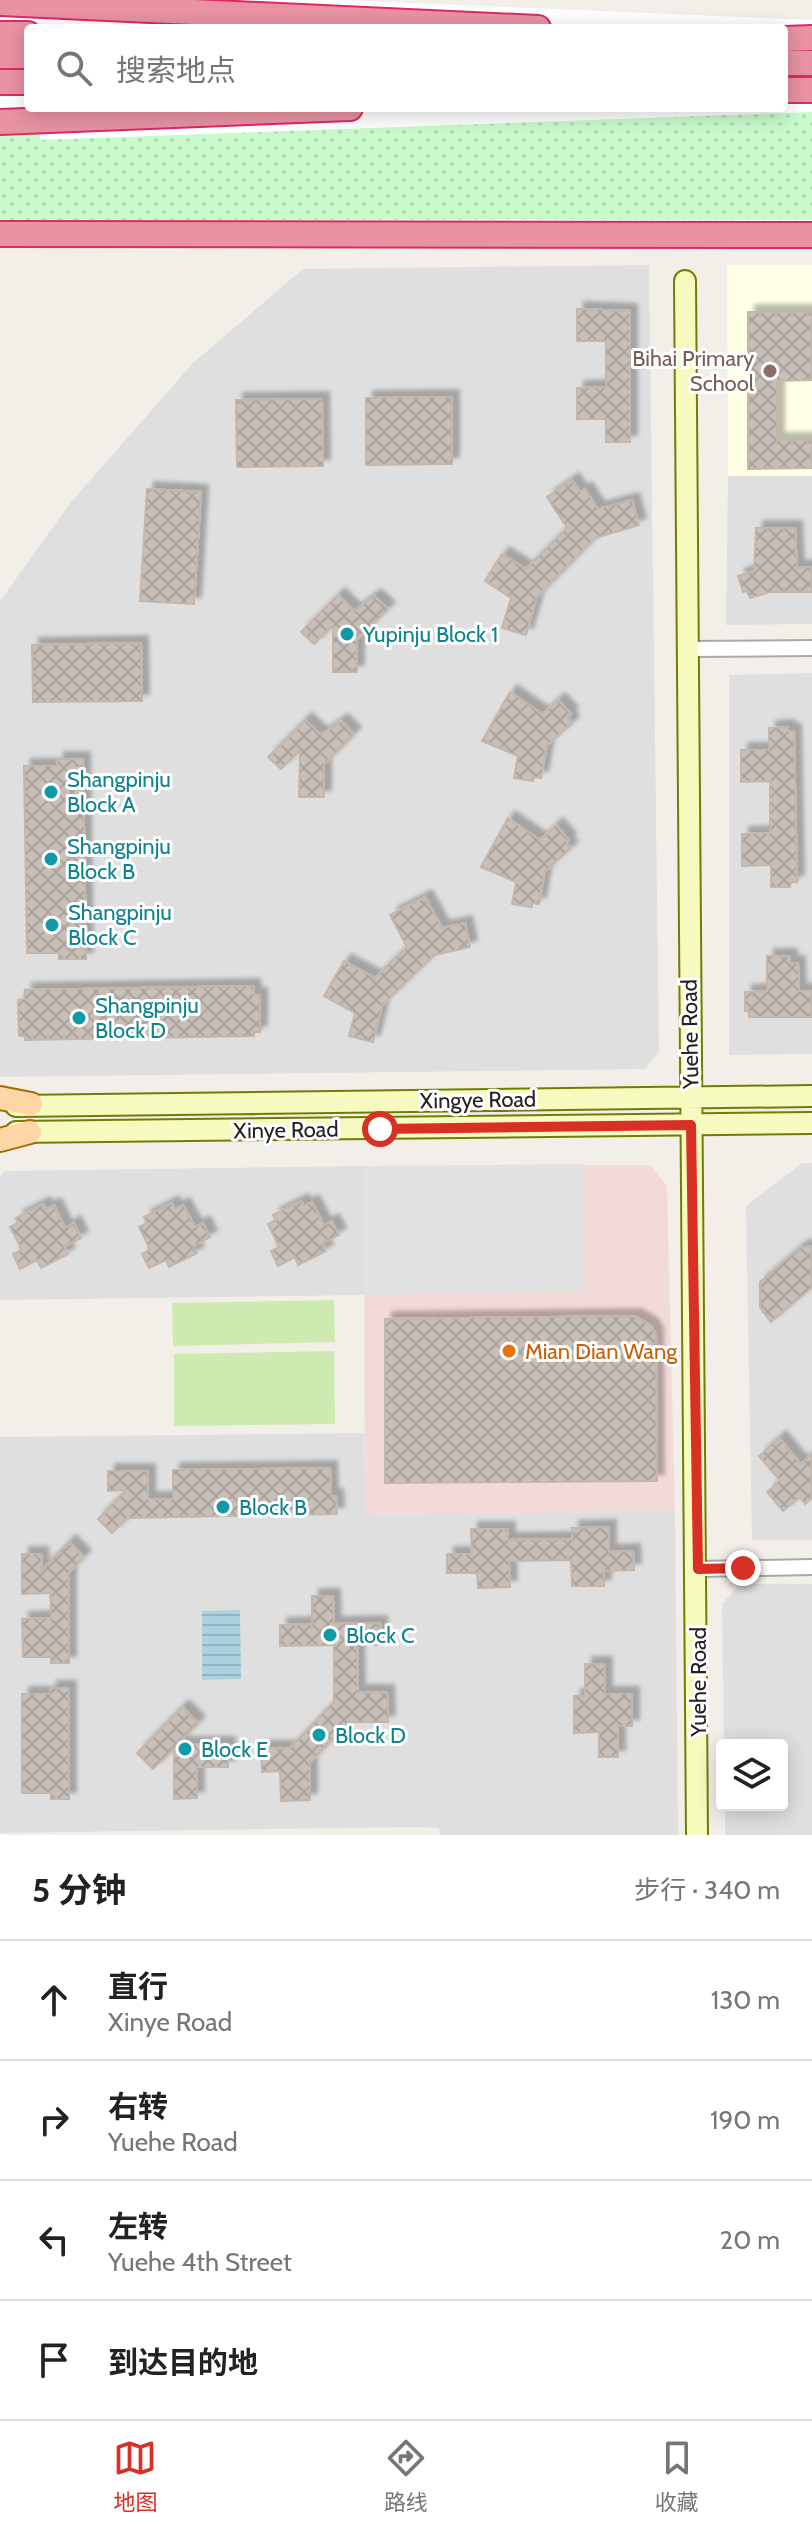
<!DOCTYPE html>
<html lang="zh">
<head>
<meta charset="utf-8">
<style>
	body { margin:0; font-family:Cabin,"Noto Sans SC",sans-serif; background:#f2f2f2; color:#222 }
	.controls { position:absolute; right:24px; bottom:24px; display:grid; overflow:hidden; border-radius:8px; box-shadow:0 4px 20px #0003 }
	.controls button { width:72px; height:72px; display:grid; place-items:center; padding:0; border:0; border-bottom:2px solid #e0e0e0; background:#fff; color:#222; font:40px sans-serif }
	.stop { position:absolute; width:24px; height:24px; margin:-18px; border:6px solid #d93025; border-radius:50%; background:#fff }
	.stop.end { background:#d93025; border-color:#fff; box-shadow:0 2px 8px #0008 }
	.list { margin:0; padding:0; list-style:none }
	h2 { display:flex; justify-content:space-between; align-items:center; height:104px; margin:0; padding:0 32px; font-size:34px }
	h2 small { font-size:26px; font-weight:400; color:#767676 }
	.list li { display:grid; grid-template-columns:52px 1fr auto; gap:24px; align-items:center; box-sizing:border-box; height:120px; padding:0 32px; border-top:2px solid #e0e0e0 }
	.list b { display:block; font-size:30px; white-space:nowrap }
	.list p { margin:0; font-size:26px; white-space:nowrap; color:#767676 }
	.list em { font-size:26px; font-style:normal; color:#767676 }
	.icon { flex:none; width:44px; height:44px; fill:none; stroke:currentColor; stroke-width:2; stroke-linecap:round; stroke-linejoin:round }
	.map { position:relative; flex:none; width:812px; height:1835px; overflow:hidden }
	.search { position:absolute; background:#fff; box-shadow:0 4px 20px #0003; left:24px; right:24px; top:24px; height:88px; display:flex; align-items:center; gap:20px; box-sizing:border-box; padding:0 28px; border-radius:8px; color:#767676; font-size:30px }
	.sheet { height:584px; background:#fff }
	nav { display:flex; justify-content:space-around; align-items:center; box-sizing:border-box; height:112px; border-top:2px solid #e0e0e0; background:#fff; font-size:22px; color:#767676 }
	nav a { display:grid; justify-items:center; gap:4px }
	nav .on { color:#d93025 }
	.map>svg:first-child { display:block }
</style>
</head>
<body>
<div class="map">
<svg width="812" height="1835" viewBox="0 0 812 1835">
	<defs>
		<pattern id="park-dots" width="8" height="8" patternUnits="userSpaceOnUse" patternTransform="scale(2)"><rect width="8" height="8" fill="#c8facc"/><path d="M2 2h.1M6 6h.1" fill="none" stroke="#acd6af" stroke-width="1.8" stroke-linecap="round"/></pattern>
		<pattern id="water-rules" width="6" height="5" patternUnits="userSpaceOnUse" patternTransform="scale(2)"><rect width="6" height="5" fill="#aad3df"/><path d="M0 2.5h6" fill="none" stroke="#92b5bf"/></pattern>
		<pattern id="building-cross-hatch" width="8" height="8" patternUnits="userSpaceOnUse" patternTransform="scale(2)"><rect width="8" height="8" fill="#c7bfb8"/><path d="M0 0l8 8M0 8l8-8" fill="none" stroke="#aba49e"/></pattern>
		<filter id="shadow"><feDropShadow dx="7" dy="-7" stdDeviation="2" flood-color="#0004"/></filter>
	</defs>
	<rect width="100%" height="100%" fill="#f2efe9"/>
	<path fill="#e0dfdf" d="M649,265L659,1051L645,1069L0,1077V601L71,502L193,363L303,269Z
		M728,476H812V624L726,625Z
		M812,673V1054L729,1055V675Z
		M802,1163H812V1540H752L746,1206Z
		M364,1166L365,1295L0,1300V1176L5,1171Z
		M364,1433L366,1515L675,1511L678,1835H440L439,1828L412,1827L0,1833V1437Z
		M740,1584H812V1835H725V1805H782V1745H724L722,1604Z"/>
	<path fill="#f2dad9" d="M650,1165L667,1186L675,1511L365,1515L364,1166Z"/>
	<path fill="#ffffe5" d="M727,265H812V476H728Z"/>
	<path fill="#cdebb0" d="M334,1300L335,1342L173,1346L172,1303Z
		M334,1351L335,1424L174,1426V1354Z"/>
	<path fill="url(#park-dots)" d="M0,74L28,108H784L812,82V219L0,220Z"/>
	<path fill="#e2e2e2" d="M584,1164L585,1291L365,1295L364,1166Z"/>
	<path fill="url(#water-rules)" d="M240,1610L241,1679L202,1680V1611Z"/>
	<path fill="#fff" fill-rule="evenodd" d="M41,0H341L812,20V112L40,140V110H0V14ZM28,28H784V108H28Z"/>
	<path fill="url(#building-cross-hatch)" stroke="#c4b6ab" stroke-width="2" filter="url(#shadow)" d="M577,309L630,311V442H606V419H577V388L606,387V341H577Z
		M748,312H812V380L777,381V440H812V468L748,469Z
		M452,397V464L366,465V398Z
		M322,399L323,466L237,467L236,400Z
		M572,480L580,492L585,489L598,509L632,500L639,525L595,538L537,597L526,635L502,628L511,598L485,581L502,554L526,569L567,528L547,497Z
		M147,489L201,492L194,604L140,601Z
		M756,528H795L797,568L812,567V592H770L750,598L747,591L743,592L738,576L754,571Z
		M338,595L354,611L374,596L388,609L357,639V672H333V625L314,644L301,632Z
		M141,643L142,701L33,702L32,645Z
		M510,692L542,714L558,700L571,714L568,717L572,723L547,745L541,778L534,777L533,781L514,778L518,756L482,741Z
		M305,720L321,735L341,721L354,734L324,764V797H299L300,750L281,769L268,757Z
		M788,727V731H794L797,882H791L790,887H771V865L742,866V834L770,833V781L741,782V750H769V728Z
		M57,759H83L86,959H59V953H27L24,766H57Z
		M508,818L540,840L556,825L569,840L566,843L571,848L545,871L539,904L532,903V907L512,904L516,882L481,867Z
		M425,897L442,928L465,923L470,947L434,955L382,1005L373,1042L349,1036L355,1013L324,996L344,961L375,978L391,962L407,947L390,915Z
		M767,956H790V963H798L799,991H812V1017H749V1011H745V992L767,991Z
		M253,986L254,995H260V1032H254V1036L25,1040V1036H19L18,1000L25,999V990Z
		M301,1201L304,1206L312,1202L324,1225L332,1221L339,1235L322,1243L326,1251L298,1265L295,1257L278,1266L271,1251L279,1247L268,1224L276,1220L273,1215Z
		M172,1203L175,1209L183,1205L195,1227L203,1223L210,1237L193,1246L197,1253L169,1267L166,1260L149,1268L142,1254L150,1249L139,1227L147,1223L144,1217Z
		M43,1204L46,1209L54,1205L65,1228L74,1223L81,1238L64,1246L68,1254L41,1268L37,1260L20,1269L13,1254L22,1250L10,1227L18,1223L16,1218Z
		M812,1246V1287L771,1322L760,1308V1282L800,1248Z
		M635,1316L651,1326L656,1335L657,1481L385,1483V1319Z
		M779,1438L801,1464L812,1454V1498L805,1504L800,1497L783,1511L767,1492L780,1481L759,1456Z
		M330,1468L331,1496H336L337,1514L127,1518L112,1533L98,1519L126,1490L108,1491V1471H148V1499H173V1470Z
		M609,1527V1552L633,1551L634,1570L604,1571V1586H572L571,1560L509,1561L510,1587L478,1588L477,1573H447V1554H472L471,1529H508V1540L572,1539V1528Z
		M69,1542L84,1557L69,1572V1663H51V1657H23L22,1619L51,1618V1606L50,1593L22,1594V1554H41L42,1570Z
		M312,1596H333L334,1624L380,1623L381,1645H357L358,1692H387L388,1722H349L310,1762V1800L281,1801L280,1771L262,1772L261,1748H290L334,1702V1645L280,1646V1625L312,1624Z
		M585,1664H605V1694H632V1726H618V1757H599V1732L574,1733V1696H585Z
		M50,1688H69V1799H51V1793H22V1694H50Z
		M182,1707L198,1723L177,1744H228V1767H197V1798L174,1799V1748L153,1769L137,1753Z"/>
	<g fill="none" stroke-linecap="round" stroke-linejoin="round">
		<defs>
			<path id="street" d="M687,649L812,648
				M698,1569L812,1567"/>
			<path id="secondary" d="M685,281L697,1835
				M16,1106L812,1096
				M16,1132L812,1123"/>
			<path id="primary" d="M0,1098L31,1104
				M0,1140L30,1132"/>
			<path id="highway" d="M0,3L538,28
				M0,34H28
				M784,39L812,38
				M0,56H28
				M784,63H812
				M0,82H28
				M784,90H812
				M0,122L350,108
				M0,234L812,235"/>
		</defs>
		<use href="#street" stroke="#a9a9a9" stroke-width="18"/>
		<use href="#secondary" stroke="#707d05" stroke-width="24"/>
		<use href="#primary" stroke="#a06b00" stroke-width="26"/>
		<use href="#highway" stroke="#dc2a67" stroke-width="28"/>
		<use href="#street" stroke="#fff" stroke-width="14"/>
		<use href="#secondary" stroke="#f7fabf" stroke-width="20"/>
		<use href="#primary" stroke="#fcd6a4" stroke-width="22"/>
		<use href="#highway" stroke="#e892a2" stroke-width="24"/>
	</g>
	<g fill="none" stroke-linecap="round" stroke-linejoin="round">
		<path stroke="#d93025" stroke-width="10" d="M380,1129L691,1125L698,1569L743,1568"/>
	</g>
	<circle fill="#8d6e63" stroke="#fff" stroke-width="3" cx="770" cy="371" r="8"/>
	<g fill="#0f9aa8" stroke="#fff" stroke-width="3">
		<circle cx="347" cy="634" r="8"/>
		<circle cx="51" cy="792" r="8"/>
		<circle cx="51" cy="859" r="8"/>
		<circle cx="52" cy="925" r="8"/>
		<circle cx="79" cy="1018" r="8"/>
		<circle cx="223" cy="1507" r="8"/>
		<circle cx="330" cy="1635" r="8"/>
		<circle cx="319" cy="1735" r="8"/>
		<circle cx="185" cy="1749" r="8"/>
	</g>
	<circle fill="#e8710a" stroke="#fff" stroke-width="3" cx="509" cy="1351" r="8"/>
	<g text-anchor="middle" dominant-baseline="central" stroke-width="6" stroke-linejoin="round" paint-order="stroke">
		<g font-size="22" fill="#785e54" stroke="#fff" text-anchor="end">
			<text x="754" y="358">Bihai Primary<tspan x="754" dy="25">School</tspan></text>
		</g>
		<g font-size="22" fill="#0d838f" stroke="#fff" text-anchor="start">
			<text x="363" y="634">Yupinju Block 1</text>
			<text x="67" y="779">Shangpinju<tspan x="67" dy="25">Block A</tspan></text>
			<text x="67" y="846">Shangpinju<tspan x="67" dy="25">Block B</tspan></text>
			<text x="68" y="912">Shangpinju<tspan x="68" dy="25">Block C</tspan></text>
			<text x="95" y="1005">Shangpinju<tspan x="95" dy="25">Block D</tspan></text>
			<text x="239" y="1507">Block B</text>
			<text x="346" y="1635">Block C</text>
			<text x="335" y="1735">Block D</text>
			<text x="201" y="1749">Block E</text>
		</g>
		<g font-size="22" fill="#222" stroke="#fff">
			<text transform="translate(690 1034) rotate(-91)">Yuehe Road</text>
			<text transform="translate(478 1100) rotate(-1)">Xingye Road</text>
			<text transform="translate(286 1130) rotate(-1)">Xinye Road</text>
			<text transform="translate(698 1682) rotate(-90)">Yuehe Road</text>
		</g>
		<g font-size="22" fill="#c56008" stroke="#fff" text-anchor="start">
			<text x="525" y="1351">Mian Dian Wang</text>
		</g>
	</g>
</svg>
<div class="controls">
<button><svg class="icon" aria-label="layers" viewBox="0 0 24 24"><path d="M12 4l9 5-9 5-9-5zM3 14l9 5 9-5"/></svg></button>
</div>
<div class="stop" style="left:380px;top:1129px"></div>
<div class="stop end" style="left:743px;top:1568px"></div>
<div class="search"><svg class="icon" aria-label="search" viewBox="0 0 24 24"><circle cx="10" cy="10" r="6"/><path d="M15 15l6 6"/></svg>搜索地点</div>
</div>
<section class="sheet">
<h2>5 分钟<small>步行 · 340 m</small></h2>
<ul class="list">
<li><svg class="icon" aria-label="ahead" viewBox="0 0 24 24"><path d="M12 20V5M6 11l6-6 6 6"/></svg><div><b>直行</b><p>Xinye Road</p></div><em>130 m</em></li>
<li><svg class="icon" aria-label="right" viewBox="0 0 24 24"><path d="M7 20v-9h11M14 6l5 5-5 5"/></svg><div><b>右转</b><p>Yuehe Road</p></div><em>190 m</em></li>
<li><svg class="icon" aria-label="left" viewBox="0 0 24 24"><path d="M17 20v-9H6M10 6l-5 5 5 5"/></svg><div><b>左转</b><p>Yuehe 4th Street</p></div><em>20 m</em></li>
<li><svg class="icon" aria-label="arrive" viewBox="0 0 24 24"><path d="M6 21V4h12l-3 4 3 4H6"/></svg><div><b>到达目的地</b></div></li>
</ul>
</section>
<nav>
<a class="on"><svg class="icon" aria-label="map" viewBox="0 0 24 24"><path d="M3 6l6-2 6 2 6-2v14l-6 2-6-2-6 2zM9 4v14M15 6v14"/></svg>地图</a>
<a><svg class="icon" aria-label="directions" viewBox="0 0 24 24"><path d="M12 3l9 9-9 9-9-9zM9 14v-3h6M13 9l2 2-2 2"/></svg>路线</a>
<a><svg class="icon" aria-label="saved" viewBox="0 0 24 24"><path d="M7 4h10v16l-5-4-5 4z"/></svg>收藏</a>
</nav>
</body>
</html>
